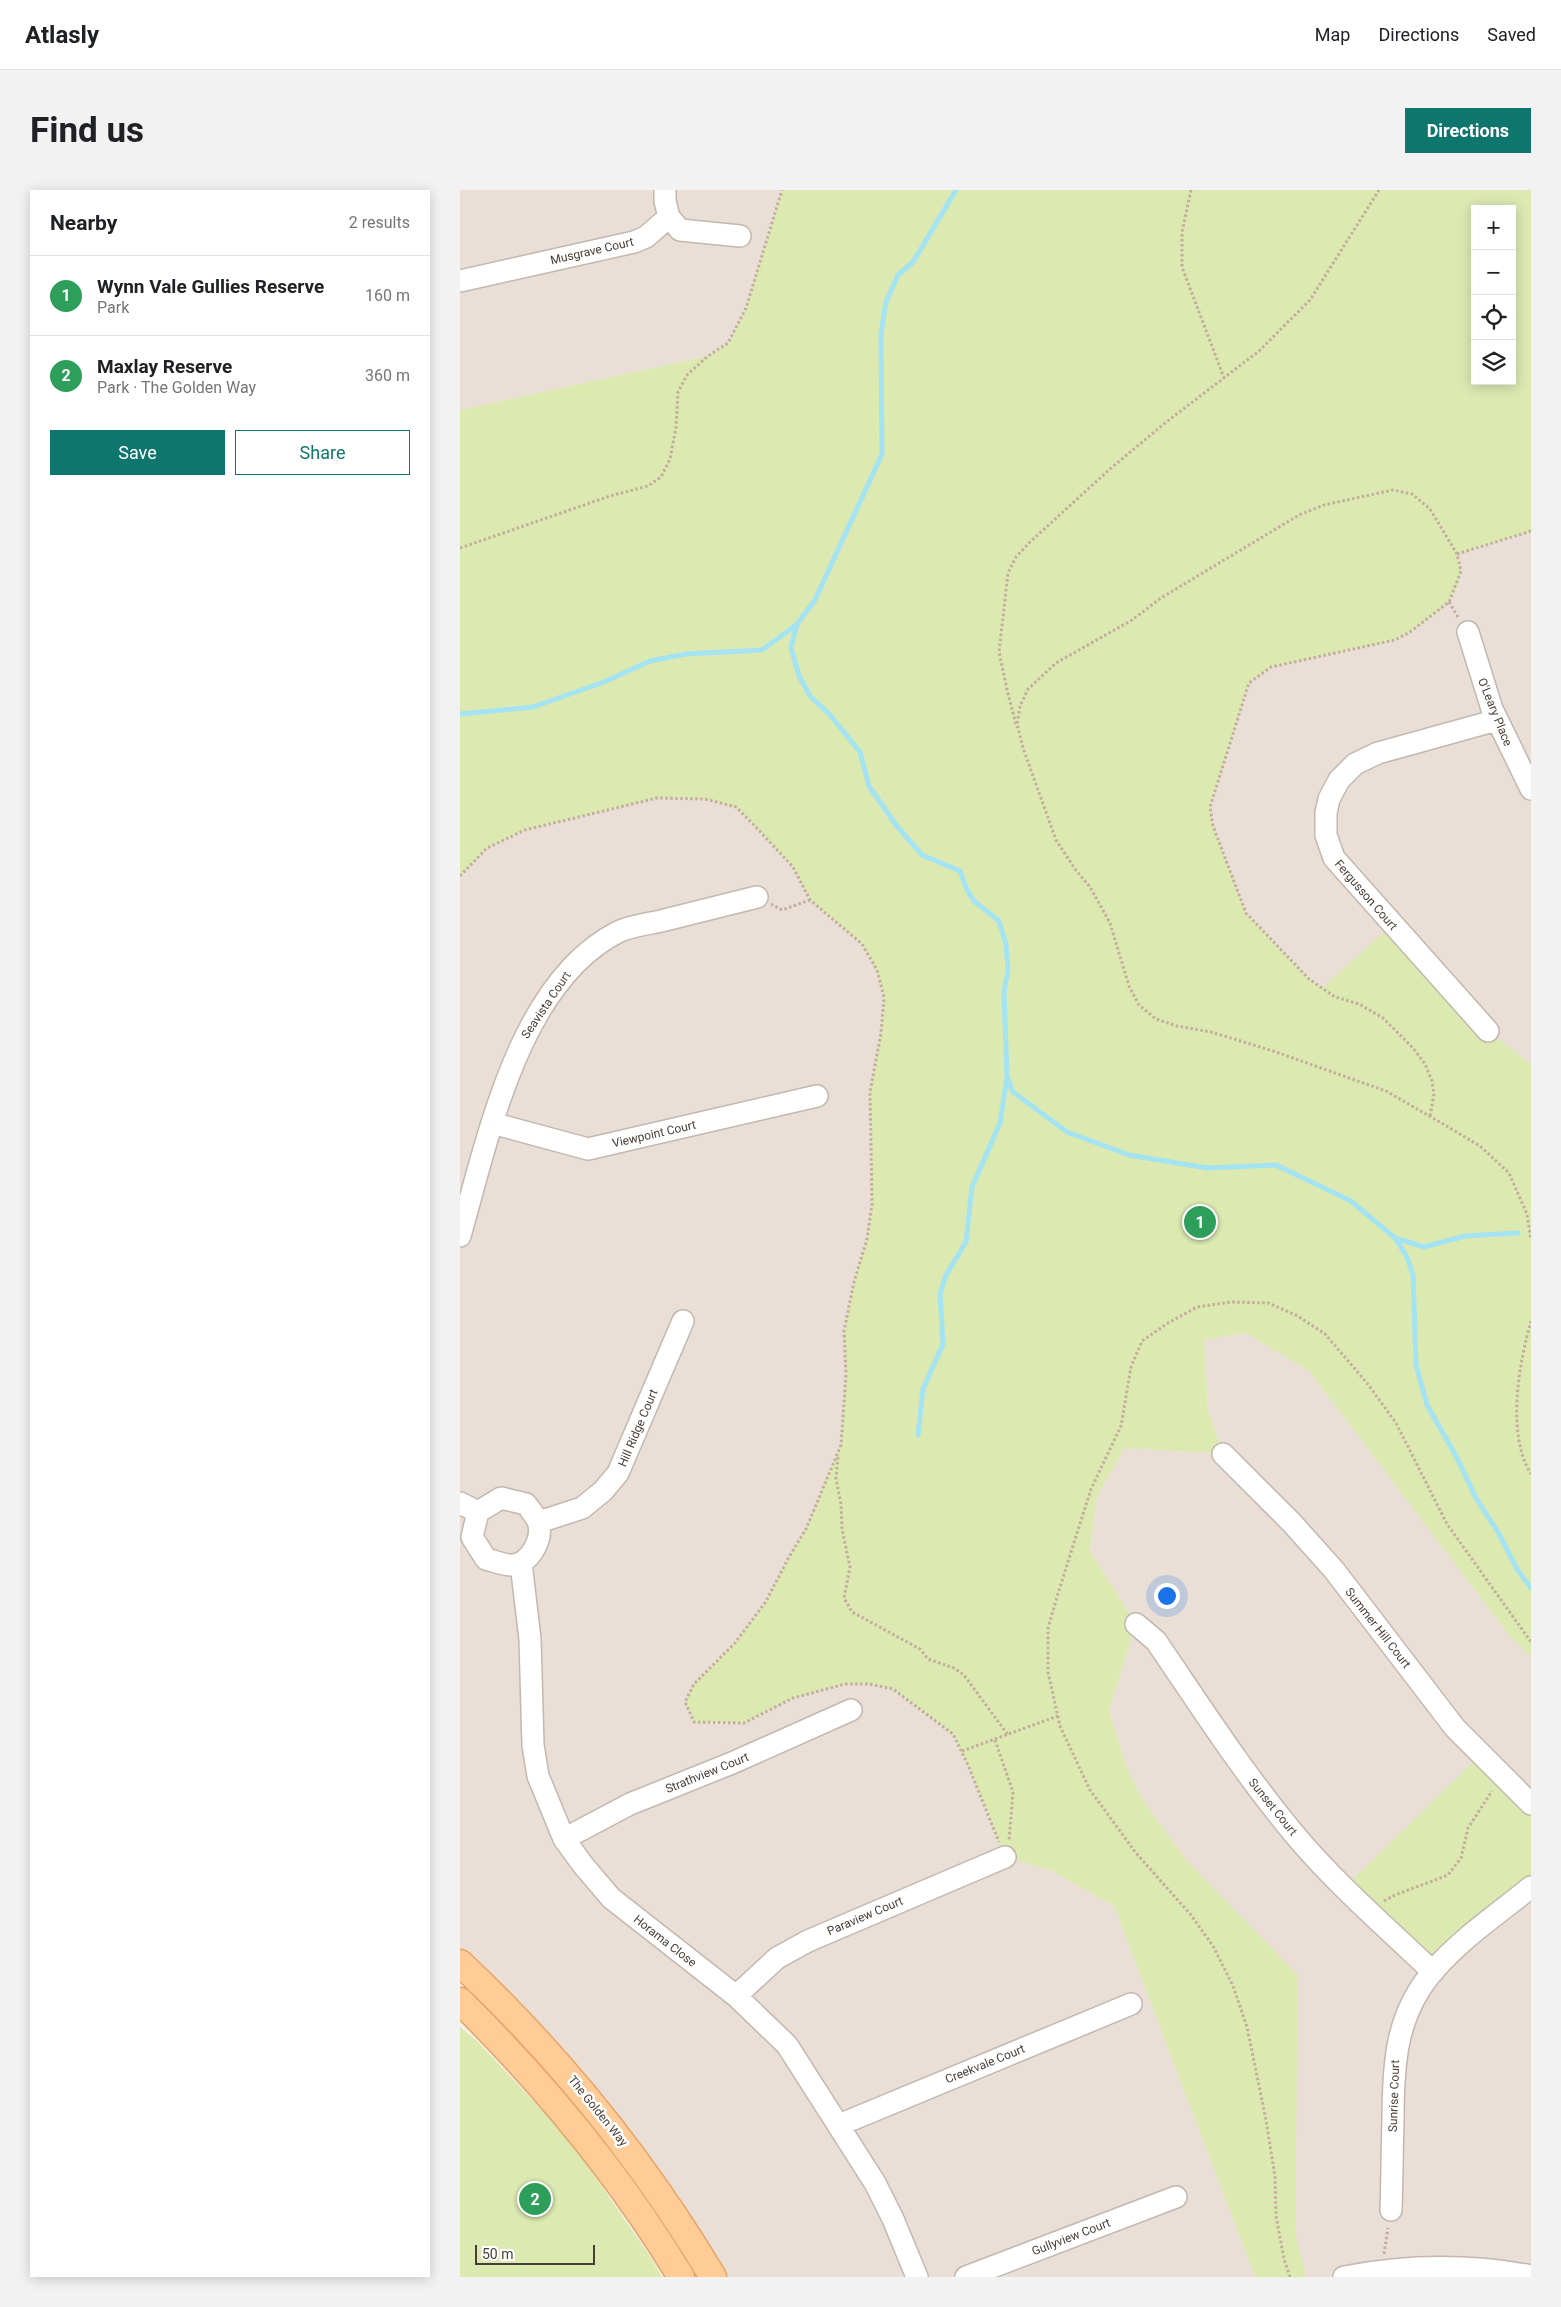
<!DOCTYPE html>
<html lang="en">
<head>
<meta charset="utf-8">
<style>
	body { margin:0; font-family:Roboto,sans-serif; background:#f2f2f2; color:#202124 }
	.controls { position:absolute; right:15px; top:15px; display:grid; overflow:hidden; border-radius:0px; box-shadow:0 2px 12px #0003 }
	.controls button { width:45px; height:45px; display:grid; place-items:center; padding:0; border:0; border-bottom:1px solid #e0e0e0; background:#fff; color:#202124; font:25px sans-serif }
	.scale { position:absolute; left:15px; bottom:12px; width:120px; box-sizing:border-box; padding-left:5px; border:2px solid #493e37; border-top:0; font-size:14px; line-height:18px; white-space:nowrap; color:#493e37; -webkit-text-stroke:4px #fff; paint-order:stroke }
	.you { position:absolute; left:706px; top:1405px; width:18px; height:18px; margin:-12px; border:4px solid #fff; border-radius:50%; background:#1a73e8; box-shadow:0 0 0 8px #1a73e833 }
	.badge { display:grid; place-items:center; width:32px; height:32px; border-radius:50%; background:#0f766e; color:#fff; font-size:16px; font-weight:700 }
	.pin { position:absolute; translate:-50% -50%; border:2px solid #fff; box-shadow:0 1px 5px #0006 }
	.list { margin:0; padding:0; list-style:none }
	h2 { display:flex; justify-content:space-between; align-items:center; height:65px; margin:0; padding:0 20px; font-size:21px }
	h2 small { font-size:16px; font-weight:400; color:#757577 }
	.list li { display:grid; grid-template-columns:32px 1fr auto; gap:15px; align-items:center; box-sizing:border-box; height:80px; padding:0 20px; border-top:1px solid #e0e0e0 }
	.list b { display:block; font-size:19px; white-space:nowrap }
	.list p { margin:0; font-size:16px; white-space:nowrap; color:#757577 }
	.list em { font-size:16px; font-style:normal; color:#757577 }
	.actions { display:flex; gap:10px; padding:15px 20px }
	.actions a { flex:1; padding:11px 0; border:1px solid #0f766e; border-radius:0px; text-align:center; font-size:18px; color:#0f766e }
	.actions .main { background:#0f766e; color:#fff }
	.icon { flex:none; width:28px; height:28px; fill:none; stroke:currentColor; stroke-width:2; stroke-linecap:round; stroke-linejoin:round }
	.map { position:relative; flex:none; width:1071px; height:2087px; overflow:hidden; border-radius:0px }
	header { display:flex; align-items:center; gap:30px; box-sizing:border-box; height:70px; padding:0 25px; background:#fff; border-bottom:1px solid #e0e0e0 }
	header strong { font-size:24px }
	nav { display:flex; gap:28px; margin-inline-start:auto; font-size:18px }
	.intro { display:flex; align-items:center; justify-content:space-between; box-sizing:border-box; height:120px; padding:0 30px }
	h1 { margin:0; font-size:35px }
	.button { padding:12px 22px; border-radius:0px; background:#0f766e; color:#fff; font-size:18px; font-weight:700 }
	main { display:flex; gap:30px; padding:0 30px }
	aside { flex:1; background:#fff; border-radius:0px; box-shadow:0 2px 12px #0003 }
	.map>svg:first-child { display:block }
</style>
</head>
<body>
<header>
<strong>Atlasly</strong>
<nav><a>Map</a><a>Directions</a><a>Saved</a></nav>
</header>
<div class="intro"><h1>Find us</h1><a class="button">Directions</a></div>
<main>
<aside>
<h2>Nearby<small>2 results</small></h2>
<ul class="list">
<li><span class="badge" style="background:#2e9e5b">1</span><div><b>Wynn Vale Gullies Reserve</b><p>Park</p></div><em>160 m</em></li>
<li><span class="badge" style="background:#2e9e5b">2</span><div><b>Maxlay Reserve</b><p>Park · The Golden Way</p></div><em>360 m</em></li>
</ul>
<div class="actions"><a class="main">Save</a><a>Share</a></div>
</aside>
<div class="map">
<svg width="1071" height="2087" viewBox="0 0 1071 2087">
	<rect width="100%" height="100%" fill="#f5efe9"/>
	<path fill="#e9dfd7" d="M0,0H322L286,118L268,153L248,166L0,220Z
		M1071,341V874L1028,841L868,794L862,798L849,789L786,723L753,636L750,617L789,493L800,484L811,477L935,450L950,442L964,432L997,364Z
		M197,608L245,609L276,617L333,677L350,710L402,754L417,780L424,807L421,843L410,902L412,1014L407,1049L394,1092L384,1141L386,1184L381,1255L346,1339L329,1367L305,1413L292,1433L256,1474L250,1534L284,1533L333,1508L354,1501L385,1494H409L433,1499L493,1544L508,1575L545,1667L592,1681L654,1716L795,2087H253L225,2041L0,1773V686L27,658L65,640Z
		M786,1143L849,1181L1048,1444L1071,1467V2087H846L729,1673L685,1614L666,1576L649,1520L676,1434L630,1361L637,1306L665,1258L763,1264L748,1218L744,1150Z"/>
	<path fill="#dce9b1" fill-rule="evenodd" d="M322,0H1071V341L997,364C998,369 1000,375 1001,380C1002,411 959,438 935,450L811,477L789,493L750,617L753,636L786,723L849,789L862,798L932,735L1028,841L1071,874V1467L1048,1444L849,1181L786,1143L744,1150L748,1218L763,1264L665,1258L637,1306L630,1361L676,1434L649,1520L666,1576L685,1614L729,1673L838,1785L835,2042L846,2087H795L654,1716L592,1681L545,1667L508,1575L493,1544L433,1499L409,1494H385L333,1508L284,1533L234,1532L225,1512L234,1494L275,1453L305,1413L329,1367L346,1338L381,1255L386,1184L384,1141L394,1092L407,1049L412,1014L410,902L421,843L424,807L417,780L402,754L350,710L333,677L292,633L276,617L245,609L197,608L65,640L27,658L0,686V220L248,166L268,153L286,118ZM1015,19H1052V191H1015Z
		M1021,1564L1071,1614V1697L973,1782L885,1697Z
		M0,1837L17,1851L110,1950L191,2068L202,2087H0Z"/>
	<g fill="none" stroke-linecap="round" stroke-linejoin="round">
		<path stroke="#a4e3f2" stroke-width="5" d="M0,524L73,517L144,492L190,471L226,464L302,460L336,435
			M547,887L553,902L607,942L669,965L747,978L816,975L891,1011L935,1048L947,1067L953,1085L956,1175L967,1215L996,1266L1016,1308L1039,1344L1058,1381L1071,1398
			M935,1048L964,1057L1005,1046L1058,1043
			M458,1245L463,1199L483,1154L480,1104L486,1085L506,1052L512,997L540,933L547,887L544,802L548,780L546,754L539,731L514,711L507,700L500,681L462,665L436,635L409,596L400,562L370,525L350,506L339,486L331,457L337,434L355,410L422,264L421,143L426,112L438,85L453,72L496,0"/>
		<defs>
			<path id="minor" d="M209,27L220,40L280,46
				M0,91L174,52L186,47L209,27L205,11V0
				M1008,442L1032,519L1071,599
				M1028,841L874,668L866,645V623L869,609L879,590L895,574L918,563L1037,530
				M32,933L128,959L357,906
				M0,1046C28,948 59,792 158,742C170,736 187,734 201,731C233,723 265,715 297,707
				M763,1264L831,1332L874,1380L995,1538L1071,1614
				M41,1308L66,1314C70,1320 78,1328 79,1335C82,1351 70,1372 54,1375C46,1376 34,1371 26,1369L12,1347L18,1322Z
				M0,1313L18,1322
				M79,1332L122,1318L143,1301L158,1283L223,1131
				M61,1373L70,1449L73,1555L78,1586L104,1649L123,1675L151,1708L276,1806L327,1855L415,1993L433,2029L457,2087
				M676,1434L696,1451C741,1517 784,1584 835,1645C876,1694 926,1737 973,1782
				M104,1649L170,1614L272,1573L391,1520
				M276,1806L317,1768L348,1751L545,1667
				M379,1935L671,1814
				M931,2020C932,1991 932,1961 933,1932C933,1875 935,1824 975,1779C1002,1748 1039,1723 1071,1697
				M506,2087L716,2007
				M884,2087C946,2075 1008,2074 1071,2086"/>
			<path id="major" d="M0,1773C99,1866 183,1970 253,2087
				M0,1811C86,1896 159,1984 221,2087"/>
		</defs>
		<use href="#minor" stroke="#c3b7ae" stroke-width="24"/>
		<use href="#major" stroke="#e6a465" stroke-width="29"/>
		<path stroke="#c3ad9c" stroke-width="3" stroke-dasharray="2.5 2.5" stroke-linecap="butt" d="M731,0L722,42V77L764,188
			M0,358L150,306L188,296L201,287L210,269L216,238L218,202L227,185L248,166L268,153L286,118L322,0
			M997,364L1071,341
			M989,412L999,429
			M556,534L548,504L539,462L548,383L556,367L570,352L650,279L705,233L799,161L850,110L919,0
			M0,686L27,658L65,640L197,608L245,609L276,617L292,633L333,677L350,710L402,754L417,780L424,807L421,843L410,902L412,1014L407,1049L394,1092L384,1141L386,1184L381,1255L346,1339L329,1367L305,1413L275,1453L234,1494L225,1512L234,1532L284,1533L333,1508L385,1494H409L433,1499L493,1544L508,1575L539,1652
			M311,714L322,720L350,710
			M970,926L974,904L972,891L965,874L953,858L923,828L899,814L875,807L849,789L786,723L753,636L750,617L789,493L811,477L935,450L950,442L989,412L1001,381L997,364L970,319L952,304L933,300L864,315L839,325L701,408L672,430L596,473L568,499L560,516L557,534L563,558L596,650L615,679L630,697L650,733L669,796L679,815L696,829L717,836L751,842L813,861L926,901L978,931L1020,956L1049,983L1067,1024L1071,1050
			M1071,1131C1059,1173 1046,1244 1071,1284
			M378,1267L376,1289L381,1314L382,1339L390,1377L384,1408L392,1422L460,1459L468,1469L494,1478L504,1485L548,1545
			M535,1550L553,1602L549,1651
			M502,1561L598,1526
			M924,1711L935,1705L988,1685L1001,1668L1008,1638L1032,1601
			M924,2064L928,2038
			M830,2087L824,2069L816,2026L815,1987L806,1930L787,1837L773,1796L753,1756L731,1725L676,1663L630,1600L600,1536L588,1482V1438L600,1397L631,1299L661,1236L671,1177L682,1151L708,1133L737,1117L771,1112L808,1113L836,1125L865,1144L907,1193L936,1233L987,1334L1071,1452"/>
		<use href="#minor" stroke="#fff" stroke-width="21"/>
		<use href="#major" stroke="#ffcc97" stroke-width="26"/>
	</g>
	<g text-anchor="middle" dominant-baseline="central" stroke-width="5" stroke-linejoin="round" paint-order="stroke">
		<g font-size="12" fill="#493e37" stroke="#fff">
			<text transform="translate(132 61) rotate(-13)">Musgrave Court</text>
			<text transform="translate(1035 522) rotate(68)">O'Leary Place</text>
			<text transform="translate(906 705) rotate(49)">Fergusson Court</text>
			<text transform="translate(86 815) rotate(-56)">Seavista Court</text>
			<text transform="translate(194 944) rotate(-13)">Viewpoint Court</text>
			<text transform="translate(178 1238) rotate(-67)">Hill Ridge Court</text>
			<text transform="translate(918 1438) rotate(52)">Summer Hill Court</text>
			<text transform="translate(247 1583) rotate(-22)">Strathview Court</text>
			<text transform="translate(813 1617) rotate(51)">Sunset Court</text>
			<text transform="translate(405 1726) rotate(-23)">Paraview Court</text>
			<text transform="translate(205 1751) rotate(38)">Horama Close</text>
			<text transform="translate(525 1874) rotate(-22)">Creekvale Court</text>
			<text transform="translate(934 1906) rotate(-88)">Sunrise Court</text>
			<text transform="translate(138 1921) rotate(51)">The Golden Way</text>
			<text transform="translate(611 2047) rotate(-21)">Gullyview Court</text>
		</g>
	</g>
</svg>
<div class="controls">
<button>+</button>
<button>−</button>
<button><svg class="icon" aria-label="locate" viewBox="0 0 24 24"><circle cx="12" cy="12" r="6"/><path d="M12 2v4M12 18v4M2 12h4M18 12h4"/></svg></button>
<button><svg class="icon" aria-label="layers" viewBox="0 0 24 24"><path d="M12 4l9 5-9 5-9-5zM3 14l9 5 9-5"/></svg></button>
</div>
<div class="scale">50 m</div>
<div class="you"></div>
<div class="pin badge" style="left:740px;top:1032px;background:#2e9e5b">1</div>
<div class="pin badge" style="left:75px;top:2009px;background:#2e9e5b">2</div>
</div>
</main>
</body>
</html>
